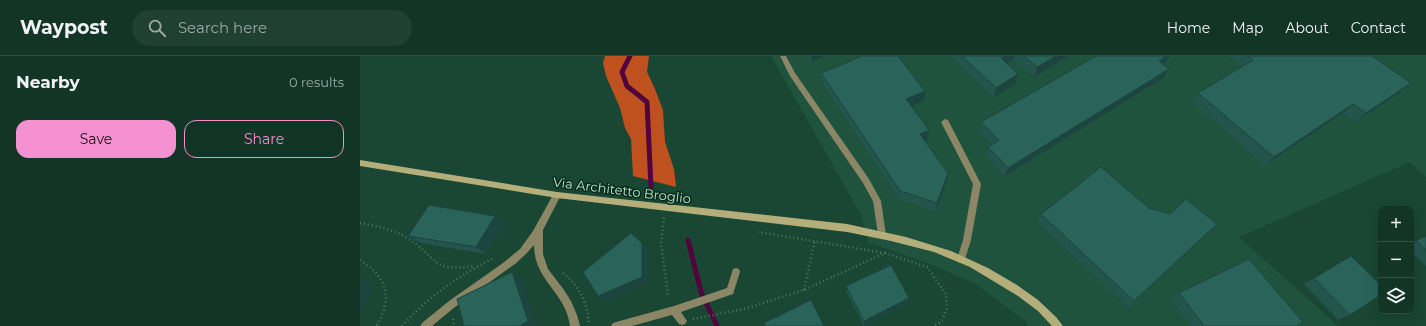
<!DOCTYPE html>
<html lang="en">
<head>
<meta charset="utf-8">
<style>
	body { margin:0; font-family:Montserrat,sans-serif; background:#204032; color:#f1f3f6 }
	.controls { position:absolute; right:12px; bottom:12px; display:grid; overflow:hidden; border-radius:8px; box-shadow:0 4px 16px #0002 }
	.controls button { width:36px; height:36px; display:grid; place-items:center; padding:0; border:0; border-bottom:1px solid #325043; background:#133526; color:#f1f3f6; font:20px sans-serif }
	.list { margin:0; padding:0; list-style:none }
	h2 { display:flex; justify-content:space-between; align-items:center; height:52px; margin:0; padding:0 16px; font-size:17px }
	h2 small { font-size:13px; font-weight:400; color:#9daba7 }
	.actions { display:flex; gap:8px; padding:12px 16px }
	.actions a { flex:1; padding:9px 0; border:1px solid #f590d1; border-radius:12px; text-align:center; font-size:14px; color:#f590d1 }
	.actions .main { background:#f590d1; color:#111 }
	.icon { flex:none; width:22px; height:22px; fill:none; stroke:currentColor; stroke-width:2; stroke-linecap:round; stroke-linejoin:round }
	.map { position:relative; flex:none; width:1066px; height:270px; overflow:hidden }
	header { display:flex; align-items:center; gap:24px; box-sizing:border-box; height:56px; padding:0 20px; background:#133526; border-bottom:1px solid #325043 }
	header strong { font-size:19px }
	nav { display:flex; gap:22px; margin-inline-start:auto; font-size:14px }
	.search { width:280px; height:36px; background:#204032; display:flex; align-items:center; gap:10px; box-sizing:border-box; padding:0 14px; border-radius:22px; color:#9daba7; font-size:15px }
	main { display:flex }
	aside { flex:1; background:#133526 }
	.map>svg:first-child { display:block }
</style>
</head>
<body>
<header>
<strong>Waypost</strong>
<div class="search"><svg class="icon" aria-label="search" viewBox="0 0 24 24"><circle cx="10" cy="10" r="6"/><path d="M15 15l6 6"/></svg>Search here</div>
<nav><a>Home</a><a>Map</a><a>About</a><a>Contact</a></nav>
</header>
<main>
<aside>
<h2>Nearby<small>0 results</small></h2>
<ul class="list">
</ul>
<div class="actions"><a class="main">Save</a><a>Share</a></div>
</aside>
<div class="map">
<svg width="1066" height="270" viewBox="0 0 1066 270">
	<rect width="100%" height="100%" fill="#194733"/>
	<path fill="#1f533d" d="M411,0H1066V121L1050,106L879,181L978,270H668L665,265L616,228L570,208L509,187L501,159Z"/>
	<path fill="#bf511e" d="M245,0H289L287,16L295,33L303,54L305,86L314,113L316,131L273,120L271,83L265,72L260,52L246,20L243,7Z"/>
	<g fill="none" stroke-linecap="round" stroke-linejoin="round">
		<path stroke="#52033d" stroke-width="5" d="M270,0L262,16L267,30L287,46L291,131
			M328,184L341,236L357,270"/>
		<path stroke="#4c7864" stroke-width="2.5" stroke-dasharray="1 3" stroke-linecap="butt" d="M304,162L301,187L308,239
			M0,167C16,170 33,173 47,182C79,201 69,217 115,210
			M525,197L567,211L586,238L587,252L581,266L573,270
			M0,204C18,216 31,230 24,253C22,259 20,265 16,270
			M203,217C219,230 228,247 229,268
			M444,234L455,184
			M93,263L94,270
			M333,263L384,253L444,234L525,197L398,176
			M42,270C68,241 98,220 132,203"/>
		<path fill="#8a8666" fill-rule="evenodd" d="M420,0H426L435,17L509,123L521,145L526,179L525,182L522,183L519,182L518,179L513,145L503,127L430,20Z
			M585,63L588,64L621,128L611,184L605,203L604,206L601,207L598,206L597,203L603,184L613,128L581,66Z
			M197,136L200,137L201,139L183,174V198L188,213L204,234L211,245L217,259L220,270H210C206,236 174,225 174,189L166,198L155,208L95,251L72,270H60L62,267L89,245L143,207L160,193L173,175L194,137Z
			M376,212L379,213L380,216L373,238L321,256L327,265L325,268L322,269L319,268L312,259L272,270H251L253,267L256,266L314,250L367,232L373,213Z"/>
		<path fill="#b4ae7b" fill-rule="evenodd" d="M0,104L197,136L487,168L546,181L591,195L628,212L657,229L678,244L696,261L703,270H692L678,255L658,240L610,211L574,196L531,185L487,176L197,142L0,110Z"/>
	</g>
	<path fill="#23554d" d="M447,0H465L452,6Z
		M591,0H709L674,21L654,3L646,8L658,18L656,28L634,41Z
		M868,0H1012L1040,36L996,66L983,57L905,109L832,46L838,37L882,11Z
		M806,6L803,8L809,13L803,22L645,120L626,100L628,91L632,88L620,75L621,66Z
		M461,17L565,44L551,50L568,83L564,84L587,125L576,155L540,143L462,26Z
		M789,152L857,168L768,251L678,166L681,158Z
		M144,168L126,198L60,187L48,180Z
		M1066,180V210L1051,195V188Z
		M991,200L990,259L978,264L944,228Z
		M486,230L549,242V248L504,270L487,237Z
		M819,237L936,270H832L812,244Z"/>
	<path fill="#1d453f" d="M451,0H465L452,6Z
		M645,0H655L654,3L638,12L641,2Z
		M696,0H709L674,21L677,11Z
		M806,0H810L806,6L793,14L799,5Z
		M809,13L803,22L645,120L648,112Z
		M658,18L656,28L634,41L636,32Z
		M1051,27L1040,36L996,66L1006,57Z
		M565,35V44L546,53V43Z
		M993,48L983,57L905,109L914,101Z
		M569,74L568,83L559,87L560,78Z
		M588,117L587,125L576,155L577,147Z
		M135,160L144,168L126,198L116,191Z
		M282,187L288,194V227L246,246L238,240Z
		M152,216L162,222L178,270H159Z
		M1,222L14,228L0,257V223Z
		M549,242V248L504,270V265Z"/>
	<path fill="#29635a" stroke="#1d453f" d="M502,0H538L565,35L546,43L569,74L560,78L588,117L577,147L540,135L461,17Z
		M602,0H645L641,2L658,18L636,32Z
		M664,0H696L677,11Z
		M736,0H806L799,5L809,13L648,112L628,91L639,84L621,66Z
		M888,0H1012L1051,27L1006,57L993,48L914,101L838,37L893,4Z
		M741,111L789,152L810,158L826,143L857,168L774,245L681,158Z
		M69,149L135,160L116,191L48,180Z
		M271,177L282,187V221L238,240L223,216Z
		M1066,180V194L1056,185Z
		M991,200L1021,229V239L990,259L954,222Z
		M889,203L943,266L936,270H844L819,237Z
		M531,209L549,242L504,265L486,230Z
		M152,216L168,265L159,270H104L97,243Z
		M451,244L464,270H405L404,267Z"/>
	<g text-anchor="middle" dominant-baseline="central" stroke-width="3" stroke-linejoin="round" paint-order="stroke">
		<g font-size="13" fill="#bce4cf" stroke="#062c1c">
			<text transform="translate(262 134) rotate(7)">Via Architetto Broglio</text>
		</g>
	</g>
</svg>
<div class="controls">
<button>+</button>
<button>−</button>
<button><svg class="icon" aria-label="layers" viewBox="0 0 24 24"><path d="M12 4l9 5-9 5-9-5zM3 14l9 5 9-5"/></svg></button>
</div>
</div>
</main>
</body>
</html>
